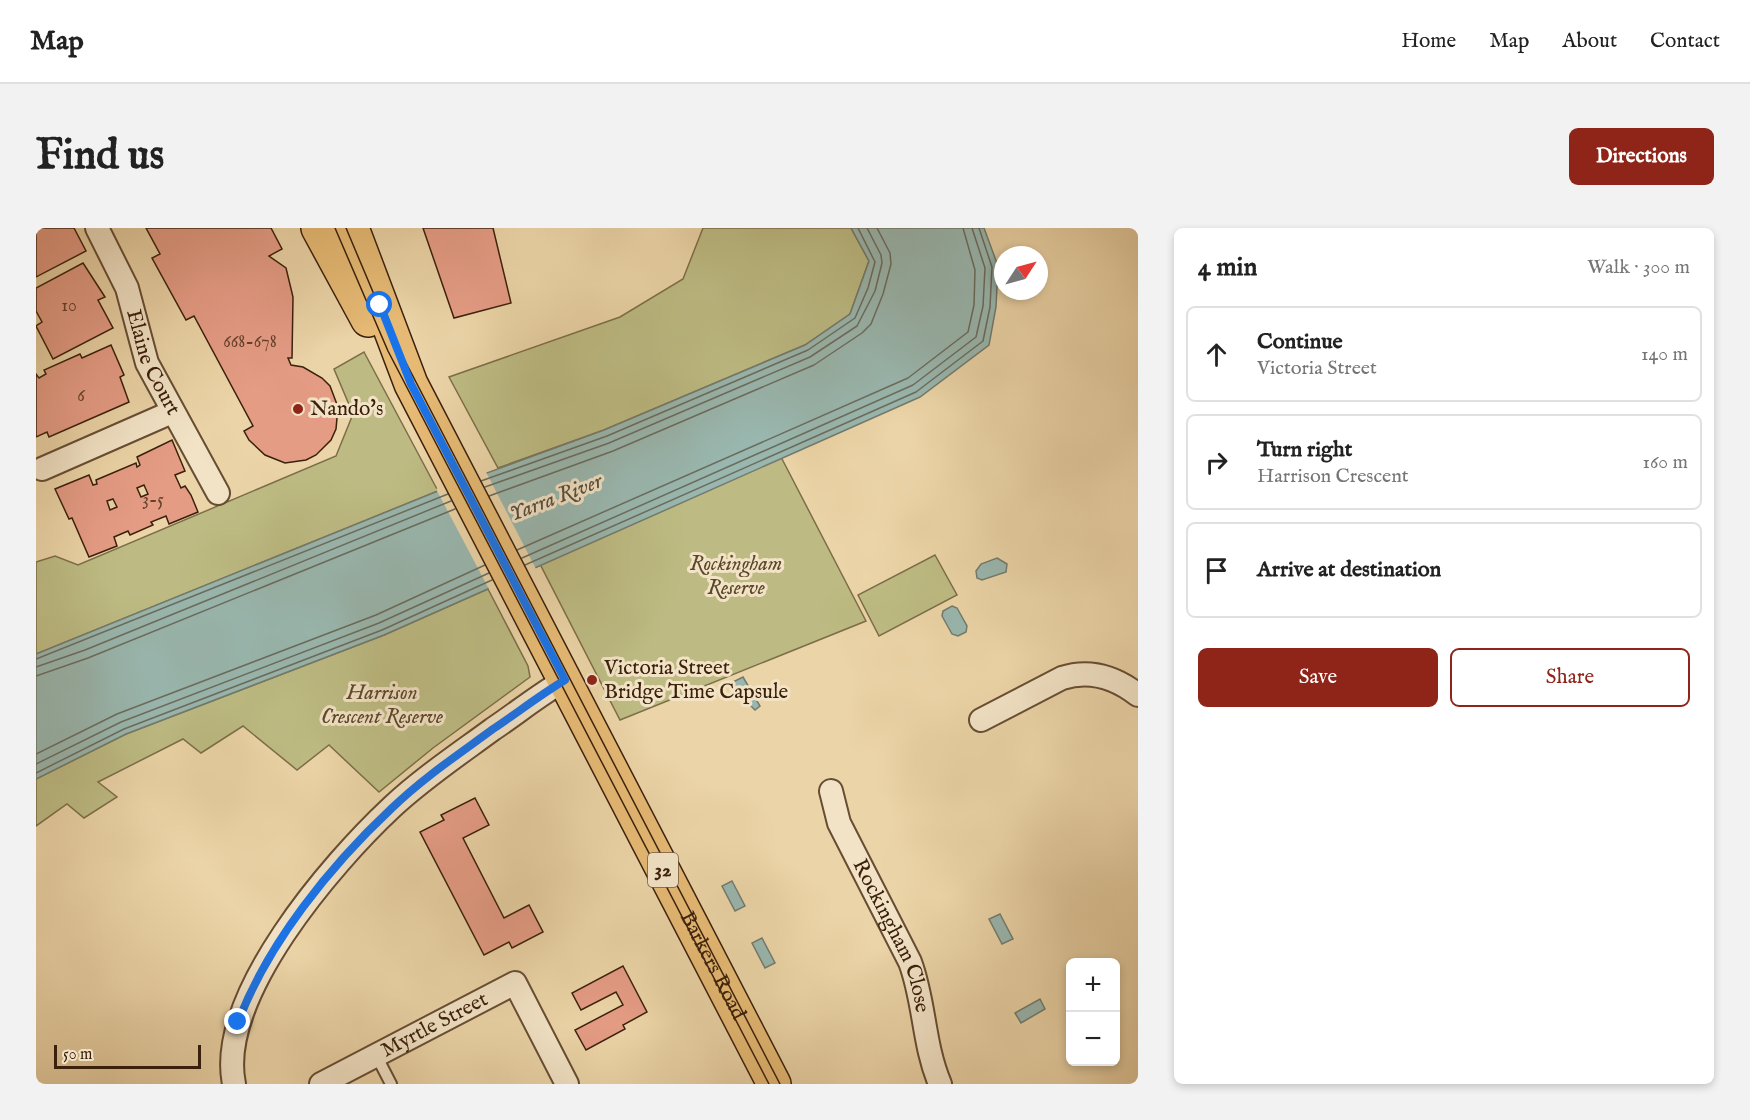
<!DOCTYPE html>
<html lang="en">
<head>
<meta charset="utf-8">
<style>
	body { margin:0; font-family:"IM FELL English",serif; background:#f2f2f2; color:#222 }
	.controls { position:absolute; right:18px; bottom:18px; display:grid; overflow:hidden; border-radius:9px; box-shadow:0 3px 9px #0003 }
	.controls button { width:54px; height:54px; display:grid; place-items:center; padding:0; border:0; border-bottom:2px solid #e0e0e0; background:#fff; color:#222; font:30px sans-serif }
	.compass { position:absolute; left:958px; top:18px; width:54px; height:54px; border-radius:50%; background:#fff; box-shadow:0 3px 9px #0003; rotate:54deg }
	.scale { position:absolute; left:18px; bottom:15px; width:147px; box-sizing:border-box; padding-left:6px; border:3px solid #3b200c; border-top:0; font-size:16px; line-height:21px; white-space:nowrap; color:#3b200c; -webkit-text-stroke:4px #f2e3c6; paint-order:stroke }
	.stop { position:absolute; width:18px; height:18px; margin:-14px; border:4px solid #1a73e8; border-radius:50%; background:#fff }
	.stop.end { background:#1a73e8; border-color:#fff; box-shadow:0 2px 6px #0008 }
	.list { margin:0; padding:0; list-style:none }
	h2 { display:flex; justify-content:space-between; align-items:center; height:78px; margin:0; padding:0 24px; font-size:26px }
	h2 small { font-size:20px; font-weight:400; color:#767676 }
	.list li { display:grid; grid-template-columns:39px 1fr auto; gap:18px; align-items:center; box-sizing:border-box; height:96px; margin:0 12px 12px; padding:0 12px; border:2px solid #e0e0e0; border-radius:9px }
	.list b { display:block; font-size:22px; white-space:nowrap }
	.list p { margin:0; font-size:20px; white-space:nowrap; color:#767676 }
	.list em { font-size:20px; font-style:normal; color:#767676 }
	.actions { display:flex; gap:12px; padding:18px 24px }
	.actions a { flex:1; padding:14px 0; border:2px solid #8f2418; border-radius:9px; text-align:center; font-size:21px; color:#8f2418 }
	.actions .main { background:#8f2418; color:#fff }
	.icon { flex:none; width:33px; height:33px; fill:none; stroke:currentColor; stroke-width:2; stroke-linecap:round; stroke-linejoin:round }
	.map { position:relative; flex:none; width:1102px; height:856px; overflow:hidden; border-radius:9px }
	header { display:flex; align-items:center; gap:36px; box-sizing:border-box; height:84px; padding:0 30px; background:#fff; border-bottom:2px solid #e0e0e0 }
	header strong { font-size:28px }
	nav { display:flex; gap:33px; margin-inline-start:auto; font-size:21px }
	.intro { display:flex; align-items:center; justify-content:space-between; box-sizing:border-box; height:144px; padding:0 36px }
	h1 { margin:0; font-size:42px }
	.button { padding:15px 27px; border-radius:9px; background:#8f2418; color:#fff; font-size:21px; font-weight:700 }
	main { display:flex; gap:36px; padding:0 36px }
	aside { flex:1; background:#fff; border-radius:9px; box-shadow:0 3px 9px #0003 }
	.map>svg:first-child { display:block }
</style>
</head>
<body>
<header>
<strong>Map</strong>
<nav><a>Home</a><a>Map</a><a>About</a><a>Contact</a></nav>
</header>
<div class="intro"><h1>Find us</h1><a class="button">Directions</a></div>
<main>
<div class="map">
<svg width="1102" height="856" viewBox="0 0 1102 856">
	<rect width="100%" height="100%" fill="#ebd4a7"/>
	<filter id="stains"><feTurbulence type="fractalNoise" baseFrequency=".00333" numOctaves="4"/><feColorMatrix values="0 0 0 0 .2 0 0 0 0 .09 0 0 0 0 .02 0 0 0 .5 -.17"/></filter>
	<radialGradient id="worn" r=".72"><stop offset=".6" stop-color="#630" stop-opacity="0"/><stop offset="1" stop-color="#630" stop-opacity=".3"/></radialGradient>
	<path fill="#bdbb83" stroke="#7c6e48" stroke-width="1.5" d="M667,0H815L833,33L814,86L769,117L568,202L462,240L413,149L584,89L647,51Z
		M328,124L402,263L0,426V334L19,328L42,337L300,228L317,186L298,141Z
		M745,229L830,393L584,492L504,336Z
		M899,327L921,367L843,408L822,367Z
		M452,361L492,438L494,449L397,520L343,564L293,517L261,542L207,498L165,525L147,511L62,554L81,569L48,590L31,576L0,598V551L90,506L348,407Z"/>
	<path fill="#99b7af" stroke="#737b6e" stroke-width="1.5" d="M815,0H948L962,38L960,79L953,117L884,169L348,407L90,506L0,551V426L402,263L568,202L769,117L814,86L833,33Z
		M961,330L971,336L970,344L946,352L941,350L940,343L945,336Z
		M916,378L921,380L931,398L930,404L922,408L916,406L906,388L907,383Z
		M707,449L724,478L719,482L693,456Z
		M696,653L709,678L699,683L686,658Z
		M964,686L977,711L966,716L953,691Z
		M726,710L739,735L729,740L716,715Z
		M1004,771L1009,781L985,795L979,785Z"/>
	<path fill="#ebd4a7" d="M449,242L500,341L454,363L400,261Z"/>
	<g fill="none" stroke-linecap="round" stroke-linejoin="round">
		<path stroke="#6a6c5e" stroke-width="1.5" d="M445,253L571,208L772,122L819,90L832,60L839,34L822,0
			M449,259L573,215L774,129L821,98L839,63L846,35L845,27L831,0
			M453,268L577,223L778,137L826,105L835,96L847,66L855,36L854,25L841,0
			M481,322L872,150L932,104L938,77L939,42L927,0
			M486,330L877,157L940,109L947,78L949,40L936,0
			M489,337L880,164L947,113L954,79L956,39L943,0
			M0,431L412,266
			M0,439L49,422L415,273
			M0,448L52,430L419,281
			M0,526L81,486L340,387L449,337
			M0,536L85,494L343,395L453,345
			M0,545L88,501L346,402L456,352"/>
	</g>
	<path fill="#e59c85" stroke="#3b200c" stroke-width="1.5" fill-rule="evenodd" d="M0,0H38L50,23L0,49Z
		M110,0H235L246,21L233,28L250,40L257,69L256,130H252L255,137L267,139L286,150L294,158L302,179L300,201L295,212L280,227L270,232L249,235L229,227L213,212L208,203L217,198L158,88L150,92L116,30L124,26Z
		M387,0H457L475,75L418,90Z
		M47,35L69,69L62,72L77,100L17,131L0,98L6,94L0,83V60Z
		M75,117L88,147L84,149L93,174L13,209L11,204L0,209V146L3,150L10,146L8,142L44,126L46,130Z
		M136,212L149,243L139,247L145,260L149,258L155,267L162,284L133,296L130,288L115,294L117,297L94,307L92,303L78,309L81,318L53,329L36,290L33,291L19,261L53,247L57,257L61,256L60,252L100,235L101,239L104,237L101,229ZM108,257L112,266L105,269L101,260ZM77,271L81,279L74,282L71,273Z
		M439,570L453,597L427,610L468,690L493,677L507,704L476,720L473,714L448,727L384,604L408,592L405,587Z
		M587,738L611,784L587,797L589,801L550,822L539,802L587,777L580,764L545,782L536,765Z"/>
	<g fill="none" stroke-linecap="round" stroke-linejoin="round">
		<defs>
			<path id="lane" d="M340,827L355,856"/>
			<g id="street">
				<path id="s1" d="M61,0L91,60L111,135L182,265"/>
				<path d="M6,241L136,184"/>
				<path d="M945,492L1026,450C1054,441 1079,449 1102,467"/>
				<path id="s2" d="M795,563L803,595L874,734C889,774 887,816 904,856"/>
				<path d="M198,856C180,769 296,635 356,579C387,550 423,526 457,501C481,485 504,466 529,452"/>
				<path id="s3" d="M285,856L479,755L531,856"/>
			</g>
			<g id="primary">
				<path d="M282,0L332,92"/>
				<path id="s4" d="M316,0L375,156L738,856"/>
			</g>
		</defs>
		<use href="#lane" stroke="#674d33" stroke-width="14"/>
		<use href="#street" stroke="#674d33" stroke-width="26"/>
		<use href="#primary" stroke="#3b200c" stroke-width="36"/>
		<use href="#lane" stroke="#f2e3c6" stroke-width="10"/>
		<use href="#street" stroke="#f2e3c6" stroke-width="22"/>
		<use href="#primary" stroke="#e6ba74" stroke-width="33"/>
		<path stroke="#3b200c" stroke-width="1.5" d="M299,0L352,123L733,856
			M310,0L353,102L744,856"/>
	</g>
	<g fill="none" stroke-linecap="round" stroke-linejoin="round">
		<path stroke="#1a73e8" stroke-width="8" d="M202,794C232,715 294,638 356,580C387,550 423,526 457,501C481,485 504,467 529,452L375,156L344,77"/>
	</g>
	<g fill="#8f2418" stroke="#f2e3c6" stroke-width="2">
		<circle cx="262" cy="181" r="6"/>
		<circle cx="556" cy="452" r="6"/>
	</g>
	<g text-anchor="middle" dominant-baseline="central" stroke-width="6" stroke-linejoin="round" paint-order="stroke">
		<g font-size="18" fill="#663f2a">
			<text x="33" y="78">10</text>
			<text x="214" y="114">668-678</text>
			<text x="45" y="168">6</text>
			<text x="117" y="272">3-5</text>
		</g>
		<rect fill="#f2e3c6" stroke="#725a44" stroke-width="1.5" x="612" y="625" width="30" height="34" rx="4.5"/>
		<g font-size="20" font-weight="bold" fill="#3b200c">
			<text x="627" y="642">32</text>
		</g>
		<g font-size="21" fill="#3b200c" stroke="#f2e3c6">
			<text stroke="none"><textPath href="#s1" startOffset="146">Elaine Court</textPath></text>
			<text stroke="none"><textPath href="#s2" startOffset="158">Rockingham Close</textPath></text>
			<text stroke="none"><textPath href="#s4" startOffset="822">Barkers Road</textPath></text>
			<text stroke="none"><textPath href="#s3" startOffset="128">Myrtle Street</textPath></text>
		</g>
		<g font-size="21" fill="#3b200c" stroke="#f2e3c6" text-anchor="start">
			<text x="274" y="181">Nando's</text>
			<text x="568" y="440">Victoria Street<tspan x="568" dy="24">Bridge Time Capsule</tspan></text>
		</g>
		<g font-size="21" font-style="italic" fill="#5c472a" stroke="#f2e3c6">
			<text x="700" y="336">Rockingham<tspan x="700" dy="24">Reserve</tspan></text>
			<text x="346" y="465">Harrison<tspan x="346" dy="24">Crescent Reserve</tspan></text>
		</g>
		<g font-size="22" font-style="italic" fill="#574d3d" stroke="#f2e3c6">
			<text transform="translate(520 270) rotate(-21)">Yarra River</text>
		</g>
	</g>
	<rect width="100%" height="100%" filter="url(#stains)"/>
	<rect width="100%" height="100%" fill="url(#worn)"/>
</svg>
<div class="controls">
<button>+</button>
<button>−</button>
</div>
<svg class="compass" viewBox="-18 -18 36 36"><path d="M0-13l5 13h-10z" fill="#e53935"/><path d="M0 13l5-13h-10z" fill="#767676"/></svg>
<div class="scale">50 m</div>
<div class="stop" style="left:344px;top:77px"></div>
<div class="stop end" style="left:202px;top:794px"></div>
</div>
<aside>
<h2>4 min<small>Walk · 300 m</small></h2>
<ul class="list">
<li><svg class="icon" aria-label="ahead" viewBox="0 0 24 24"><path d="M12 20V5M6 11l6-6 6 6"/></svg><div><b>Continue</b><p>Victoria Street</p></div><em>140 m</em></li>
<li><svg class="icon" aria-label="right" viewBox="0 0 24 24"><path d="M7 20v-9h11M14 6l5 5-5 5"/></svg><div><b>Turn right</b><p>Harrison Crescent</p></div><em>160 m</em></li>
<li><svg class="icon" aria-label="arrive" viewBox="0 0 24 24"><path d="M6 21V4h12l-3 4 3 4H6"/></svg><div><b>Arrive at destination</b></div></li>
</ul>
<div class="actions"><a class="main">Save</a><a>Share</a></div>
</aside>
</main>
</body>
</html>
